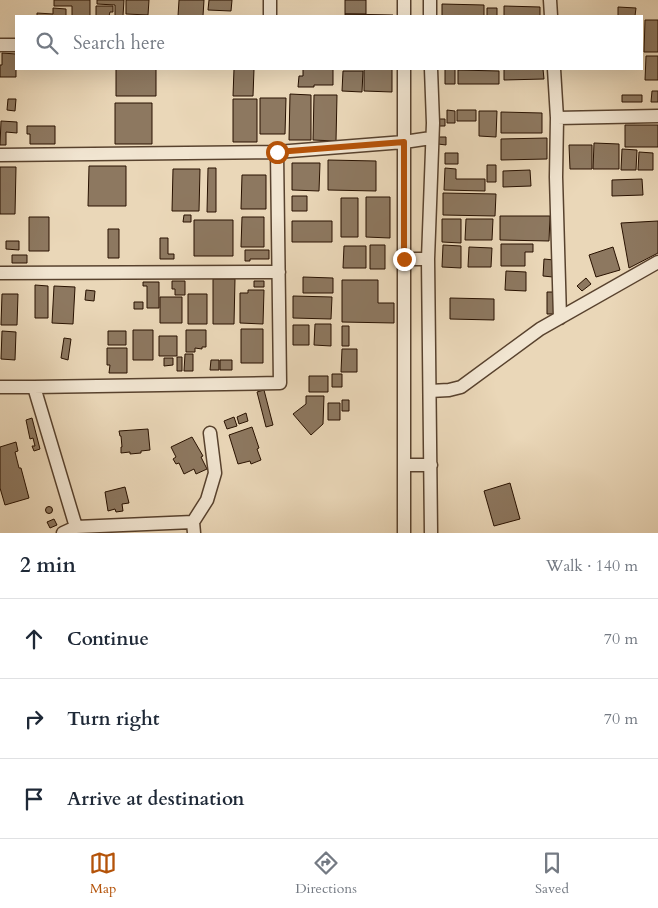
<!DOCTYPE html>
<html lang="en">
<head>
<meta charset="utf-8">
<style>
	body { margin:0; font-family:Cardo,serif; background:#f6f6f7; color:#1f2937 }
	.stop { position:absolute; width:15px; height:15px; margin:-11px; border:4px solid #b45309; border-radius:50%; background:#fff }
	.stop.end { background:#b45309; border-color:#fff; box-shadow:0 1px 5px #0008 }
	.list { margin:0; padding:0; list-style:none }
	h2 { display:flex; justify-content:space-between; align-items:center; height:65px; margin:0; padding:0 20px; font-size:21px }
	h2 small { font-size:16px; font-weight:400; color:#747a83 }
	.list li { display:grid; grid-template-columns:32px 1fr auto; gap:15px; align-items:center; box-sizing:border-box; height:80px; padding:0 20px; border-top:1px solid #e0e1e3 }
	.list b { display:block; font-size:19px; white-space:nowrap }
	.list em { font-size:16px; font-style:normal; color:#747a83 }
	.icon { flex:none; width:28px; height:28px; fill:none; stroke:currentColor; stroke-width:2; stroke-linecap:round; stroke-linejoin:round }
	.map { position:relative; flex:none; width:658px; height:533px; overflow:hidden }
	.search { position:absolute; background:#fff; box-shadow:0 5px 20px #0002; left:15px; right:15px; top:15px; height:55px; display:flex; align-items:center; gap:12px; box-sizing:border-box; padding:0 18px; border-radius:0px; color:#747a83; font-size:19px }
	.sheet { height:305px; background:#fff }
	nav { display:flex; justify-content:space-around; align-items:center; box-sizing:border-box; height:70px; border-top:1px solid #e0e1e3; background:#fff; font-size:14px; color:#747a83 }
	nav a { display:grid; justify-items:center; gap:2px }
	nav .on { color:#b45309 }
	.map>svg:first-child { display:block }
</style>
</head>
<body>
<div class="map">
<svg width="658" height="533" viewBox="0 0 658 533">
	<rect width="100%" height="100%" fill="#ead7b8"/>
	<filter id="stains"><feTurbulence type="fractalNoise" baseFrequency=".004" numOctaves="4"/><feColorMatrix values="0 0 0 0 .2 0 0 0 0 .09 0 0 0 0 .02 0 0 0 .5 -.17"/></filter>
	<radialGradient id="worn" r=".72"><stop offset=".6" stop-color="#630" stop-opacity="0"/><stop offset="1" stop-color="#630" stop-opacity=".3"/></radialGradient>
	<path fill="#8d7860" stroke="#281100" d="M54,0H90V16H72V6H54Z
		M97,0H124L123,16H115V5L97,4Z
		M126,0H149L148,15L126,14Z
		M179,0H204L203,16H178Z
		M209,0H232L231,11L208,10Z
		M345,0H366V14H345Z
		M442,4L484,5V16H442Z
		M96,6H113V12H110L109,16H96Z
		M504,6L540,7V16H504Z
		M618,7L636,8L635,16H618Z
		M53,8L66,9V16H37V13L53,14Z
		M487,8H497V16H487Z
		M345,14L393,15L392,16H345Z
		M645,20H658V52H644Z
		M2,53L16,54V77H0V65H2Z
		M646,56H658V80H645Z
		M116,69H156V96H116Z
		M234,69H254L253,96H233Z
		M303,69H333V85H314V87H298L299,76H303Z
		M364,69H392V92L364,91Z
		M445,69H455V84H445Z
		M504,69H543L544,79L504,80Z
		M458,70L499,71V84H458Z
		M343,71H363L362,92L342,91Z
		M652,91H658V102H651Z
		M290,94L311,95V140H289Z
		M314,95H337L336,141L313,140Z
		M622,95H642V102H622Z
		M260,98H286L285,134H260Z
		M8,99H16L15,111L7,110Z
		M233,99H257V142H233Z
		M115,103H152V144H115Z
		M447,110L455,111V123H447Z
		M457,110H476V121H457Z
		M479,111H497L496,137L479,136Z
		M501,112L542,113V133H501Z
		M439,119H445V126H439Z
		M1,121L17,122V133L6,132V145H0Z
		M625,125H658V147H625Z
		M27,126H55V144H30V134H27Z
		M438,137H446V145L438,144Z
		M547,138V159L501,160V139Z
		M594,143L619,144V169H593Z
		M569,145H592V169H570Z
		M622,149L637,150L636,170H621Z
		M639,152L653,153V170H638Z
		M445,153H458V164H445Z
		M328,160L376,161V191L328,190Z
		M292,163H320L319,191L292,190Z
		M487,165H496V182H487Z
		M89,166H126V206H88Z
		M0,167H16L15,214H0Z
		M208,168H216V212H207Z
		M445,168L456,169V179H485V191L444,190Z
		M173,169H200L199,211H172Z
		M530,170L531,186L503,187V171Z
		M242,175H266V209H241Z
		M642,179L643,195L612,196V180Z
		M443,193L496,194L495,216L443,215Z
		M292,196H307V211H292Z
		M366,197H390V238L366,237Z
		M341,198H358V237H341Z
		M184,215H191V222H183Z
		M500,216H550L549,241L500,240Z
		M29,217H49V251H29Z
		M242,217H264V247H241Z
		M442,219H461V243L442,242Z
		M466,219H493L492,240H465Z
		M194,220H233V256H194Z
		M292,221H332V242H292Z
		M658,221V253L629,268L621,223Z
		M108,229H119V258H108Z
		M160,238H168V254H174V259H160Z
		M6,241H19V250L6,249Z
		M501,244H533V252H525V266H501Z
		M370,245H385V269H370Z
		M443,245L461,246V268L442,267Z
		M344,246H366V268H343Z
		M469,247L492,248L491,267H468Z
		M613,247L620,270L596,277L589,255Z
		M245,250H269V259H250V261H245Z
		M12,255H27V263H12Z
		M544,259L554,260L553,277L543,276Z
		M506,271L526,272V291L505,290Z
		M303,277L333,278V293H303Z
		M586,278L591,284L582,291L577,286Z
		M213,279H235L234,324H213Z
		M342,280H378V303H394V323L342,322Z
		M172,281H185V295H175V289H172Z
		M254,281H264V287H254Z
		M143,282H159V308H147V286H143Z
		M35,285L48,286V318H35Z
		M54,286L75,287L73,324L52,323Z
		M86,290L95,291L94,301L85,300Z
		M248,290H264L263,324L240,323V293H248Z
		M547,292H556L555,314H547Z
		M2,294H18L17,325H1Z
		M188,294H207V324H188Z
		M293,296L332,297L331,319L293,318Z
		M160,297H182V323H160Z
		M450,298L494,299V320L450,319Z
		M134,302H143V309H134Z
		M315,324H331V346L314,345Z
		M293,325H309V345H293Z
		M342,326H349V346H342Z
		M241,329H263V363H241Z
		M133,330H153V360H133Z
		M186,330H206V347H202V349L195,348V352H186Z
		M2,331L16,332L15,360L1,359Z
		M108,331H126V345H108Z
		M159,336H177V356H159Z
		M64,338L71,339L68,360L61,358Z
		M107,348H127V373H109L110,365H107Z
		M342,349H357V372H341Z
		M185,354H193V371H184Z
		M177,357H182V371H177Z
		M164,358H173V365L164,366Z
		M211,360H219V370H210Z
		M220,360H232V370H220Z
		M332,374H342V387H332Z
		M309,376H328V392H309Z
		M264,390L273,425L266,427L257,392Z
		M306,396H324L323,424L311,435L293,414L306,404Z
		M342,400H349V411H342Z
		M328,403H340V420H328Z
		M246,413L248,421L239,424L237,417Z
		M234,417L237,426L227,429L224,421Z
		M32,418L40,449L34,451L32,446H35L33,438L30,439L26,420Z
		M252,427L259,448L257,449L261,460L251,464L250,461L238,464L229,435Z
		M148,429L150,450L141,451V453L130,454V452L121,453V447H122L121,436H120L119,431Z
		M192,437L203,456L201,457L207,469L196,474L194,469L184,474L179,463L176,464L173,459L176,457L171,447Z
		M16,442L18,451L15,452L19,468H21L29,498L5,505L0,488V447Z
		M510,483L520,519L494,526L484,491Z
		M125,487L129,503L122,504L123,511L116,512L115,509L108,511L105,492Z
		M45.5 510a3.5 3.5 0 1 1 7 0a3.5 3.5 0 1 1-7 0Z
		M54,519L57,525L50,528L47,522Z"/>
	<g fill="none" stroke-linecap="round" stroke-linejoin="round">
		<defs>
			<path id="street" d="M404,0V16
				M430,0V16
				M550,0L551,16
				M270,16V0
				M0,45H16
				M404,69V533
				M431,69L433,123L428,259L431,533
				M554,69L557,118L556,177L560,318
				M557,118L658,116
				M0,155L277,152L404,142L431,138
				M404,259H428
				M0,273L279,272
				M0,387H34L280,383L277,152
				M34,387L76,527L63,533
				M430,391L449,390L461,387L540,329L658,262
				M404,465H431
				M76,527L193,522
				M194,533L193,522L207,500L215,473L210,433"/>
		</defs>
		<use href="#street" stroke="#58422e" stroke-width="15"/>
		<use href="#street" stroke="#f1e5d1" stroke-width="12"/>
	</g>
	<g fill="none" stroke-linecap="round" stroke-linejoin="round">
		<path stroke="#b45309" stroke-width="6" d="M277,152L404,142V259"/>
	</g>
	<rect width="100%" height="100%" filter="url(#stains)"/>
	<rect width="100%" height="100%" fill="url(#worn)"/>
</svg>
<div class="stop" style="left:277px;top:152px"></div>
<div class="stop end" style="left:404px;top:259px"></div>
<div class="search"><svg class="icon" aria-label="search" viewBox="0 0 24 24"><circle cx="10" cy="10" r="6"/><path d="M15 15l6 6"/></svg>Search here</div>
</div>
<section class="sheet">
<h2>2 min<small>Walk · 140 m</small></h2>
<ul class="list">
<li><svg class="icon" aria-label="ahead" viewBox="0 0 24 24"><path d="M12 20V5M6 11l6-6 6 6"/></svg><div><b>Continue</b></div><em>70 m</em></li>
<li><svg class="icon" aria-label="right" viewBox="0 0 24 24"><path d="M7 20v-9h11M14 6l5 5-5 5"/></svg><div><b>Turn right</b></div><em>70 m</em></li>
<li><svg class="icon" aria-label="arrive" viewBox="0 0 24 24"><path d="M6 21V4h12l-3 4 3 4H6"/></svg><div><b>Arrive at destination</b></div></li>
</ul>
</section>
<nav>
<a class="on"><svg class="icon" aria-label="map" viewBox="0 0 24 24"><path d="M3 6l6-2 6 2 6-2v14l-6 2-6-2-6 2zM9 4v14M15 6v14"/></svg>Map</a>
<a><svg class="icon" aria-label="directions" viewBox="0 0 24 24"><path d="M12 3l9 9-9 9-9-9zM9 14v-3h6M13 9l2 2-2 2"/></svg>Directions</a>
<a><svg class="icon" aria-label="saved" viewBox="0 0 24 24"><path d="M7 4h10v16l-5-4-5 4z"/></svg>Saved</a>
</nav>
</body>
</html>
